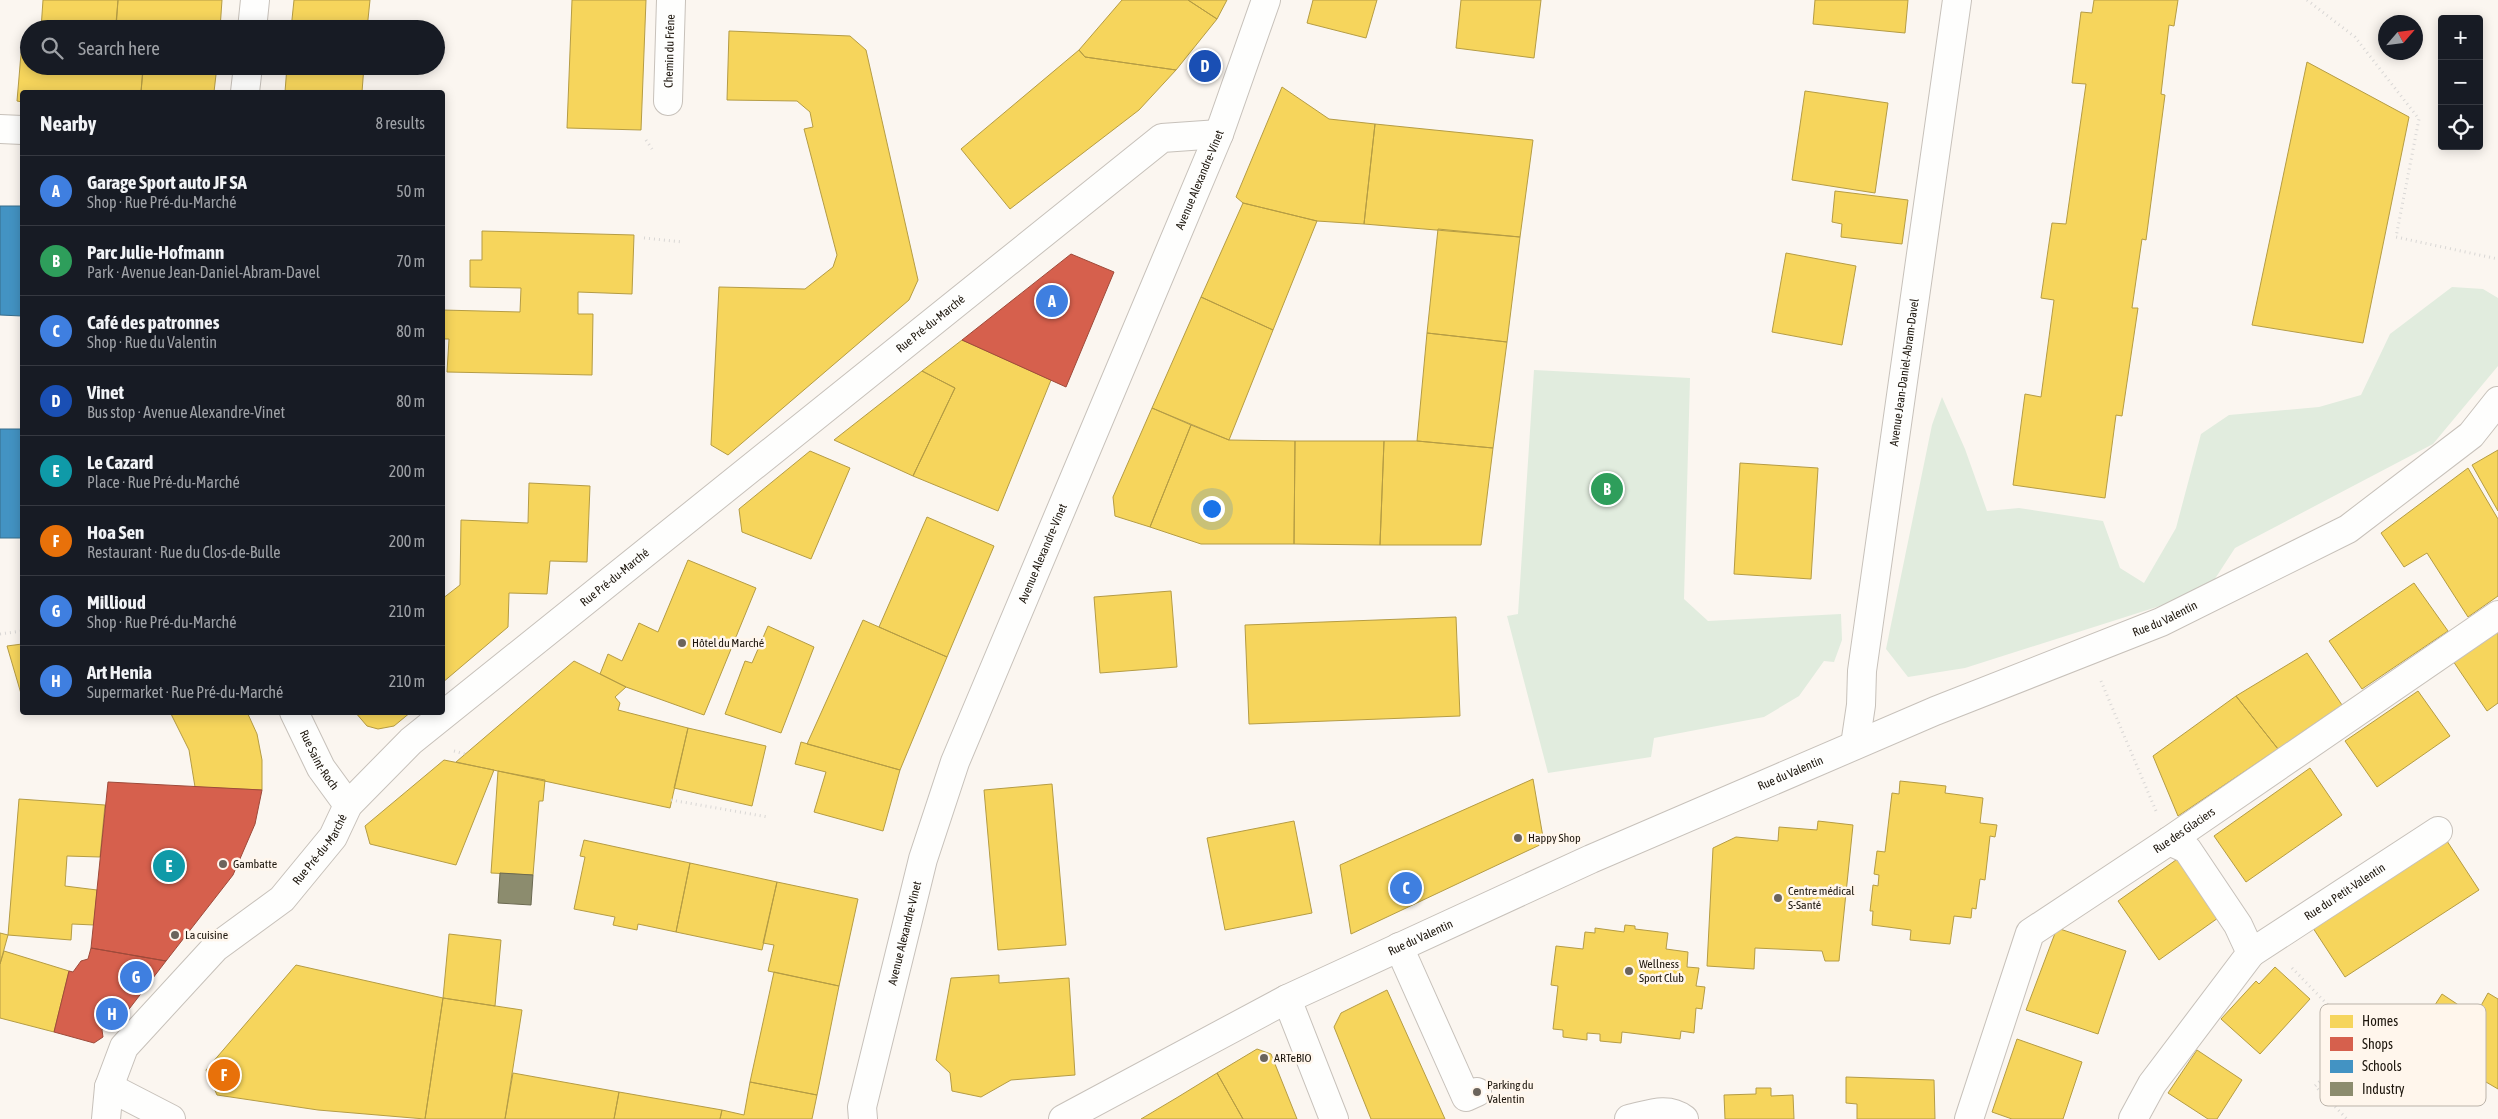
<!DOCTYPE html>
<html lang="en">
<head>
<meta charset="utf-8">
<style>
	body { margin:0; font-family:"Asap Condensed",sans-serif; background:#20242c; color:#f1f3f6 }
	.controls { position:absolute; right:15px; top:15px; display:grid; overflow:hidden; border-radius:5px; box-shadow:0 2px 12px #0003 }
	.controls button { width:45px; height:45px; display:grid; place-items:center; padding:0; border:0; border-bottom:1px solid #363941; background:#171b24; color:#f1f3f6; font:25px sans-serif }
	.compass { position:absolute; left:2378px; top:15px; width:45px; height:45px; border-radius:50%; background:#171b24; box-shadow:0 2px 12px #0003; rotate:62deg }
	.you { position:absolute; left:1211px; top:508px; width:18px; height:18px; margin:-12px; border:4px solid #fff; border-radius:50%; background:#1a73e8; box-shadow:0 0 0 8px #1a73e833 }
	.badge { display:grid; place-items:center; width:32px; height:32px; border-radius:50%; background:#db2777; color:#fff; font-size:16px; font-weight:700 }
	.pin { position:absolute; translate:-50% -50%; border:2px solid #fff; box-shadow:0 1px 5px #0006 }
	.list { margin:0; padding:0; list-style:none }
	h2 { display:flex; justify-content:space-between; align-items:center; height:65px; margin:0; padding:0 20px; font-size:21px }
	h2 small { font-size:16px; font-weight:400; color:#9ea1a6 }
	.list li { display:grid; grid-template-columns:32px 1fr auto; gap:15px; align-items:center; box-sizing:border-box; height:70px; padding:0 20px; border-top:1px solid #363941 }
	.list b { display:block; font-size:19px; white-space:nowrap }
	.list p { margin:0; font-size:16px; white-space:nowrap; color:#9ea1a6 }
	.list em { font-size:16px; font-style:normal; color:#9ea1a6 }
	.icon { flex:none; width:28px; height:28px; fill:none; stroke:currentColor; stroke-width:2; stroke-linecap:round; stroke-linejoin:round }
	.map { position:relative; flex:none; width:2498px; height:1119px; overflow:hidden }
	.search { position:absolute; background:#171b24; box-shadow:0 2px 12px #0003; left:20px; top:20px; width:425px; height:55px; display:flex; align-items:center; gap:12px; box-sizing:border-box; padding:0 18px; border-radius:28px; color:#9ea1a6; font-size:19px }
	.panel { position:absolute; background:#171b24; box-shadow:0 2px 12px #0003; left:20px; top:90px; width:425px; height:625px; border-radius:5px }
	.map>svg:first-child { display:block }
</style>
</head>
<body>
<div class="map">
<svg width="2498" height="1119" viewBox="0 0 2498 1119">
	<rect width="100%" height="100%" fill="#fbf6f0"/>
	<path fill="#e1ecde" d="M2452,287L2483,289L2498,298V366L2433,444L2235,548L2207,591L1965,668L1908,677L1886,649L1932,425L1942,397L1965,449L1987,511L2019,508L2103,521L2120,568L2144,583L2176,528L2201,434L2229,415L2319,407L2361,395L2390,334Z
		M1534,370L1690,378L1684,599L1708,621L1841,614L1842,640L1834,662L1824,661L1799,696L1764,717L1654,738L1651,757L1548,773L1507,616L1518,614Z"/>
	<path fill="#f6d55c" stroke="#b59c44" d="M43,0H118L116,29H41Z
		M118,0H222L220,29H136L137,25L116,23Z
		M294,0H370L367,29H291Z
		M572,0H646L641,130L567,128Z
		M1122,0H1188L1217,19L1176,70L1085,57L1079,50Z
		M1188,0H1227L1217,19Z
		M1313,0H1377L1366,38L1307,23Z
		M1461,0H1541L1534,58L1456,48Z
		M1815,0H1908L1905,33L1813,24Z
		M2094,0H2178L2174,26L2169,25L2161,94L2165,95L2146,240L2142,239L2132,308H2138L2122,416L2116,415L2105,498L2013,485L2025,394L2041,397L2054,300L2041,298L2052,223L2066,224L2086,84L2072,83L2081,12L2092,13Z
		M729,31L850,36L866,50L918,280L909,300L728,455L711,445L719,287L805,289L833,267L837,255L804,129L813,127L810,112L797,101L727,100Z
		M22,42H29V66H92L143,71L141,92H22V102L17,101Z
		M1079,50L1085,57L1176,70L1139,110L1010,209L961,149Z
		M2307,62L2409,117L2363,343L2252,325Z
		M143,66H217L214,92H141Z
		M287,66H364L362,92H285Z
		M1282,87L1329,119L1375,124L1364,224L1317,221L1243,203L1236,197Z
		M1805,91L1888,103L1875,193L1792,180Z
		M1375,124L1533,140L1520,237L1364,224Z
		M1835,191L1908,200L1902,244L1841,237L1842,224L1832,222Z
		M1243,203L1317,221L1273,330L1201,297Z
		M1438,229L1520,237L1507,342L1427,333Z
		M482,231L634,235L632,294L578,292V314H593L592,375L447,372L449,339H442V310L520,312L521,288L470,287V260H482Z
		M1786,253L1856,266L1842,345L1772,332Z
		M1201,297L1273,330L1229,440L1152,408Z
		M1427,333L1507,342L1493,448L1417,441Z
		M962,340L1051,380L998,511L913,476L955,388L922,371Z
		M922,371L955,388L913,476L834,440Z
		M1152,408L1191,425L1150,527L1115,516L1113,497Z
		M1191,425L1229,440L1295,441L1294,544H1201L1150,527Z
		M1295,441H1384L1380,545L1294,544Z
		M1384,441H1417L1493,448L1481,545H1380Z
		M2498,450V511L2472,465Z
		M810,451L850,468L811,559L742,532L739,509Z
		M1740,463L1818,468L1811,579L1734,574Z
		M2468,468L2498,519V596L2468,617L2427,553L2404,567L2381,533Z
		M529,483L590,486L587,562L550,561L547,594L509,593L508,627L442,683V599L460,585L461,520L528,523Z
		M927,517L994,546L947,657L879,627Z
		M688,560L756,588L704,715L626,687L600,674L608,654L622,661L639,623L658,632Z
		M2414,583L2448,631L2362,689L2329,641Z
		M1171,591L1177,667L1100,673L1094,597Z
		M1456,617L1460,716L1249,724L1245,625Z
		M863,620L947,657L900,770L807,744Z
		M768,626L814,647L781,733L725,714L745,661L752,663Z
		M2498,631V703L2487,711L2453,661Z
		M22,644V697L7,646Z
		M2307,653L2342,705L2278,749L2236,696Z
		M574,661L626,687L615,697L620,703L618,710L688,728L670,808L456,762Z
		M2418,691L2450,736L2377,787L2345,741Z
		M2236,696L2278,749L2178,816L2153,756Z
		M170,712H247L257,734L262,760V790L195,787L189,750Z
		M355,712H411L394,726L378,729L367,726Z
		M688,728L766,746L752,806L674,788Z
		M801,742L900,770L883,831L814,812L826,772L795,764Z
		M444,760L494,770L456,865L370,844L365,826Z
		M2310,768L2342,815L2246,882L2214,836Z
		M498,771L545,780L543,801H539L533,875L491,873Z
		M1533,779L1544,843L1351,934L1340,865Z
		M1900,781L1946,786L1945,793L1983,798L1980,823L1997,825L1995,837L1990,836L1985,880L1980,879L1976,909L1972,908L1971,918L1954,916L1950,944L1910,940L1911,930L1872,925L1873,911H1870L1873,885L1878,886L1879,875L1874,874L1877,851L1885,852L1892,793L1899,794Z
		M1052,784L1066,945L998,950L984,790Z
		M19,799L105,805L100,857L67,856L65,886L97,890L94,925L72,924L71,940L8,935Z
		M1294,821L1312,913L1225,930L1207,838Z
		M1818,821L1853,825L1839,961H1825L1822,951L1755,948L1754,969L1707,966L1713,848L1736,837L1778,841L1779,827L1817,830Z
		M2445,838L2479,890L2345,977L2311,925Z
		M584,840L690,863L676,932L638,924L637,930L613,925L615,917L574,909L585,857L580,856Z
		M2183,855L2225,913L2159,960L2118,901Z
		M690,863L777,882L762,950L676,932Z
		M777,882L858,899L839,986L768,971L774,945L763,943Z
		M1625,925L1635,926V929L1668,933L1666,949L1688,952L1687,967L1699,968L1696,986L1705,987L1702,1009L1696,1008L1694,1033L1681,1031L1680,1039L1622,1032L1621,1043L1600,1041V1034L1587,1033V1040L1563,1037V1030L1553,1029L1558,986L1551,985L1556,946L1583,949L1585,932L1595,933V928L1624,932Z
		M2057,928L2126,951L2098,1034L2026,1010Z
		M0,933L8,935L0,964Z
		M449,934L501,940L495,1006L443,998Z
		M4,951L69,971L54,1032L0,1018V964Z
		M296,965L443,998L425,1119L318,1110L217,1095L206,1070Z
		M2275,967L2310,999L2260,1054L2221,1019L2256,981L2259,984Z
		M774,972L839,986L817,1095L750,1082Z
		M999,975V983L1069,978L1075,1075L1011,1080L981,1097L952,1091L950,1073L936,1060L951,978Z
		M1387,990L1445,1119H1371L1334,1027L1341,1013Z
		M2488,993L2498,999V1089L2486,1082L2470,1105L2434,1080L2420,1101L2388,1078L2405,1052L2401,1049L2411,1034L2415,1036L2442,994L2469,1012L2478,1011Z
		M443,998L522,1010L505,1119H425Z
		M2017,1039L2082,1062L2063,1119H2012L1992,1112Z
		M1257,1049L1271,1054L1297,1119H1243L1217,1073Z
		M2197,1050L2242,1080L2217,1119H2208L2168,1093Z
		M513,1073L619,1092L614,1119H505Z
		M1217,1073L1243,1119H1141L1178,1097Z
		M1846,1077L1934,1080L1935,1119H1857V1104L1846,1103Z
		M750,1082L817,1095L812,1119H720L722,1110L744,1115Z
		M1756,1088H1771V1096L1793,1095L1794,1119H1725L1724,1095L1756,1094Z
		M619,1092L722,1110L720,1119H614Z"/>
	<path fill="#d6604d" stroke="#9e4a3a" d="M1071,254L1114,272L1066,387L962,340Z
		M108,782L262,790L255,824L233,875L166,961L91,948Z
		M91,948L166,961L113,1030L106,1025L102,1030L103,1037L94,1043L54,1032L69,971L73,972L81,961L88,959Z"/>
	<path fill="#4393c3" stroke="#386e8c" d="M0,206H22V538H0V429H21L22,316L0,315Z"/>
	<path fill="#8c8c6e" stroke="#6b6951" d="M500,873L533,875L531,905L498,903Z"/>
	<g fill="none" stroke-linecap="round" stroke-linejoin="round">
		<defs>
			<g id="minor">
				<path d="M252,29L255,0"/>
				<path d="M245,92L248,66"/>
				<path id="s1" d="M668,101L671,0"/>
				<path d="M0,129L22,130"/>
				<path id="s2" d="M294,712L321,768L348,805"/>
				<path id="s3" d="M1855,745L1861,705L1862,671L1957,0"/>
				<path d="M1399,947L1466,1097L1477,1092"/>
				<path id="s4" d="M2251,953L2438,831"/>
				<path d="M1287,999L1334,1119"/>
				<path d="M109,1087L171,1119"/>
				<path id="s5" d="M106,1119L109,1087L124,1047L215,948L282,899L333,837L348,805L411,741L1162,138L1219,134"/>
				<path id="s6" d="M863,1119L862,1107L923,859L955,762L1219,134L1266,0"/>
				<path id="s7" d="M1063,1119L1287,999L1591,859L1935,711L2161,622L2348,529L2471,435L2498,401"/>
				<path d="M1629,1119C1648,1115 1667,1106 1684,1119"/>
				<path id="s8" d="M1969,1119L2030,933L2169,841L2498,615"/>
				<path d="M2133,1119L2152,1084L2251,953L2238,925L2187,849L2169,841"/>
			</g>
		</defs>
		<use href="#minor" stroke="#c7c1ba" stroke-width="30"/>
		<path stroke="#d9d7d5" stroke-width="3" stroke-dasharray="1 4" stroke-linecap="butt" d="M2307,0L2355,37L2419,119L2396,237L2498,259
			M646,140L652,149
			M644,238L683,242
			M0,634L22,631
			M2101,681L2156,811
			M454,751L465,754
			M671,800L768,817
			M2292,968L2362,1040L2315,1086L2347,1119"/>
		<use href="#minor" stroke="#fefefd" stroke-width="28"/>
	</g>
	<g fill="#6b645c" stroke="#fff6ec" stroke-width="2">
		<circle cx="682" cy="643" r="5"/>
		<circle cx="1518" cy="838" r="5"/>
		<circle cx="223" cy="864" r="5"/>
		<circle cx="1778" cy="898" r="5"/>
		<circle cx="175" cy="935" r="5"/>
		<circle cx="1629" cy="971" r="5"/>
		<circle cx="1264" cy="1058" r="5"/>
		<circle cx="1477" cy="1092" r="5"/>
	</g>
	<g text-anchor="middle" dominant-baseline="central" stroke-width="5" stroke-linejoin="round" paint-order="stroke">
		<g font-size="12" fill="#1d160d" stroke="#fff6ec">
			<text stroke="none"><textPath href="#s1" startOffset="50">Chemin du Frêne</textPath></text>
			<text stroke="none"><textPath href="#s6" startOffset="1001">Avenue Alexandre-Vinet</textPath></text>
			<text stroke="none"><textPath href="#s5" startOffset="1164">Rue Pré-du-Marché</textPath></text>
			<text stroke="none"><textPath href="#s3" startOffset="376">Avenue Jean-Daniel-Abram-Davel</textPath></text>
			<text stroke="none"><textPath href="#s6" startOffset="596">Avenue Alexandre-Vinet</textPath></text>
			<text stroke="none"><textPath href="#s5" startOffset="759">Rue Pré-du-Marché</textPath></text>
			<text stroke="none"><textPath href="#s7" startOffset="1211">Rue du Valentin</textPath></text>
			<text stroke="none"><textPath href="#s2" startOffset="54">Rue Saint-Roch</textPath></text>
			<text stroke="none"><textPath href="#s7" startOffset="806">Rue du Valentin</textPath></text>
			<text stroke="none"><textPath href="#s8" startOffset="381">Rue des Glaciers</textPath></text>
			<text stroke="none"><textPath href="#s5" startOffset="355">Rue Pré-du-Marché</textPath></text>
			<text stroke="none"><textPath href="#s4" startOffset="112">Rue du Petit-Valentin</textPath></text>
			<text stroke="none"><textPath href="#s6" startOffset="191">Avenue Alexandre-Vinet</textPath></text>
			<text stroke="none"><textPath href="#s7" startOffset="401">Rue du Valentin</textPath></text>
		</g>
		<g font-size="12" fill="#1d160d" stroke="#fff6ec" text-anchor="start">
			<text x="692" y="643">Hôtel du Marché</text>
			<text x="1528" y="838">Happy Shop</text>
			<text x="233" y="864">Gambatte</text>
			<text x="1788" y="891">Centre médical<tspan x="1788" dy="14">S-Santé</tspan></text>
			<text x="185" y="935">La cuisine</text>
			<text x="1639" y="964">Wellness<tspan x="1639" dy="14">Sport Club</tspan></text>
			<text x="1274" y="1058">ARTeBIO</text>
			<text x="1487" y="1085">Parking du<tspan x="1487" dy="14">Valentin</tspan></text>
		</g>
	</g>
	<rect x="2320" y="1004" width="166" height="102" rx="8" fill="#fff6ec" stroke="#bbb3a9" stroke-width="1"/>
	<rect x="2330" y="1015" width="23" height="13" fill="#f6d55c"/>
	<rect x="2330" y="1037" width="23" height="14" fill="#d6604d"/>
	<rect x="2330" y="1060" width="23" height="13" fill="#4393c3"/>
	<rect x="2330" y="1082" width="23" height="14" fill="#8c8c6e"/>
	<g font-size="14" fill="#1d160d">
		<text x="2362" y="1026">Homes</text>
		<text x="2362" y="1049">Shops</text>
		<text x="2362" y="1071">Schools</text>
		<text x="2362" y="1094">Industry</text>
	</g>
</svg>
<div class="controls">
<button>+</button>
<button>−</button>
<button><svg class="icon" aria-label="locate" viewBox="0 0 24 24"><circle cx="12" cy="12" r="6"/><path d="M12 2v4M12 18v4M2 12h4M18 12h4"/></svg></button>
</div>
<svg class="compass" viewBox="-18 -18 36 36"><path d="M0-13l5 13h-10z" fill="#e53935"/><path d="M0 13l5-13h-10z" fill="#9ea1a6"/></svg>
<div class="you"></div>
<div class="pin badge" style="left:1052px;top:301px;background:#3f7fe0">A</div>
<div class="pin badge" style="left:1607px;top:489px;background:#2e9e5b">B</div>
<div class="pin badge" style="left:1406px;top:888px;background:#3f7fe0">C</div>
<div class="pin badge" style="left:1205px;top:66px;background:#1a4fb4">D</div>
<div class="pin badge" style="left:169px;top:866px;background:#0f9aa8">E</div>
<div class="pin badge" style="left:224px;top:1075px;background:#e8710a">F</div>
<div class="pin badge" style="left:136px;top:977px;background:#3f7fe0">G</div>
<div class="pin badge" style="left:112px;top:1014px;background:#3f7fe0">H</div>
<div class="search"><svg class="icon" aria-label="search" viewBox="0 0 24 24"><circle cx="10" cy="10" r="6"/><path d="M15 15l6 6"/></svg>Search here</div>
<section class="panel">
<h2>Nearby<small>8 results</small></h2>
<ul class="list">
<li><span class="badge" style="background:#3f7fe0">A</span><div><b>Garage Sport auto JF SA</b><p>Shop · Rue Pré-du-Marché</p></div><em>50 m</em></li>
<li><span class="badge" style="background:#2e9e5b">B</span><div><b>Parc Julie-Hofmann</b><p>Park · Avenue Jean-Daniel-Abram-Davel</p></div><em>70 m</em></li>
<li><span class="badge" style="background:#3f7fe0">C</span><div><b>Café des patronnes</b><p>Shop · Rue du Valentin</p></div><em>80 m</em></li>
<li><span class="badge" style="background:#1a4fb4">D</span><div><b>Vinet</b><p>Bus stop · Avenue Alexandre-Vinet</p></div><em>80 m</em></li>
<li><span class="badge" style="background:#0f9aa8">E</span><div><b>Le Cazard</b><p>Place · Rue Pré-du-Marché</p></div><em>200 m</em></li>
<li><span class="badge" style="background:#e8710a">F</span><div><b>Hoa Sen</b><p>Restaurant · Rue du Clos-de-Bulle</p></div><em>200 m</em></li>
<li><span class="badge" style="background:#3f7fe0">G</span><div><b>Millioud</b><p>Shop · Rue Pré-du-Marché</p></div><em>210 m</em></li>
<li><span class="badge" style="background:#3f7fe0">H</span><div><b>Art Henia</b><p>Supermarket · Rue Pré-du-Marché</p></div><em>210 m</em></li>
</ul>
</section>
</div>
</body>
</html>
